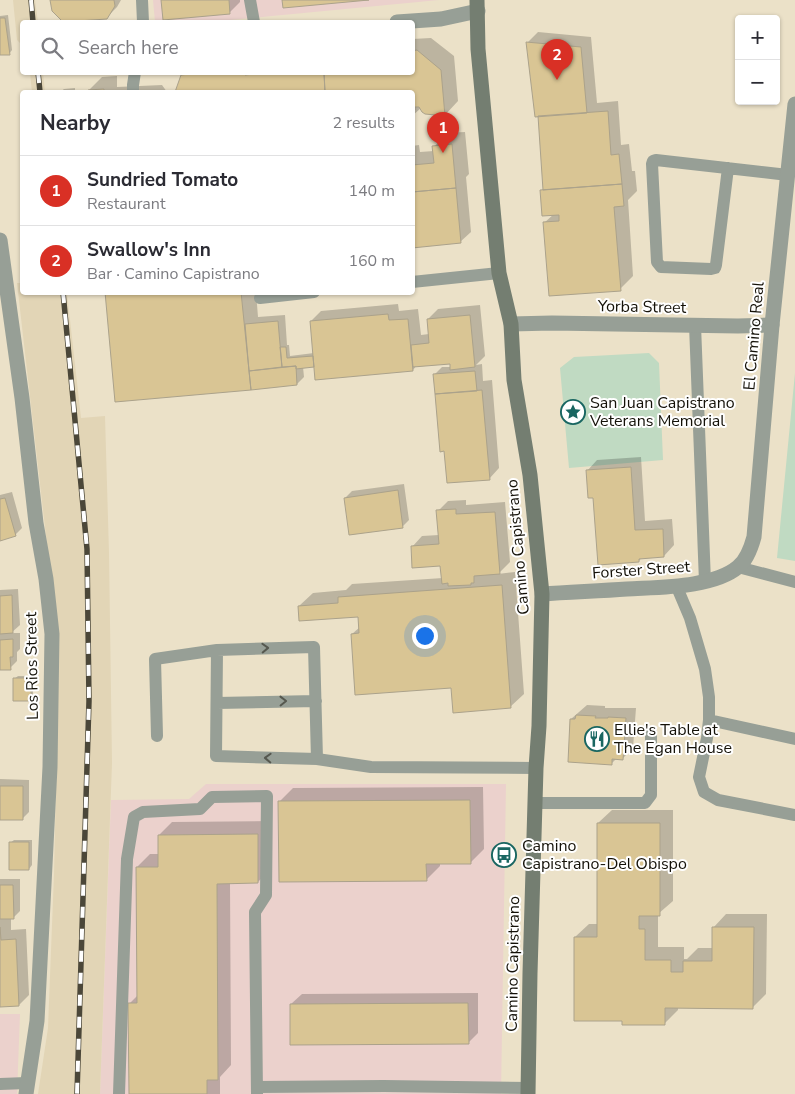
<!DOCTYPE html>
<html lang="en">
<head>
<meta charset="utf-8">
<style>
	body { margin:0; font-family:"Nunito Sans",sans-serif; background:#f7f7f7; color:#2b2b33 }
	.controls { position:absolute; right:15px; top:15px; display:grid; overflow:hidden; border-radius:5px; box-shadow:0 1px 4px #0004 }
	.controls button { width:45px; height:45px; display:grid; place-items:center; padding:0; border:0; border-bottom:1px solid #e1e1e2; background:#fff; color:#2b2b33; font:25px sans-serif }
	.you { position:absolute; left:424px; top:635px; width:18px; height:18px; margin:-12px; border:4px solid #fff; border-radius:50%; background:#1a73e8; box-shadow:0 0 0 8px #1a73e833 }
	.badge { display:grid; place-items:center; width:32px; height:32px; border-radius:50%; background:#d93025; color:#fff; font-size:16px; font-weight:700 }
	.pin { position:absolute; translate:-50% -41px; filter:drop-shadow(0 1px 2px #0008) }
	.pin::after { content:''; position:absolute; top:26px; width:18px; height:15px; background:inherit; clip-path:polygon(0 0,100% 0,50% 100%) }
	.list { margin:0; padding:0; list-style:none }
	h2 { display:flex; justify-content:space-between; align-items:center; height:65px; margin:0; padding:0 20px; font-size:21px }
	h2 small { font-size:16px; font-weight:400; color:#7c7c81 }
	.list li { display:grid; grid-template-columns:32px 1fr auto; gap:15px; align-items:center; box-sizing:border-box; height:70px; padding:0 20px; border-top:1px solid #e1e1e2 }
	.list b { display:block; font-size:19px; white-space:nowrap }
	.list p { margin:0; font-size:16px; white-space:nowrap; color:#7c7c81 }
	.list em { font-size:16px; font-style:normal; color:#7c7c81 }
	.icon { flex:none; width:28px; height:28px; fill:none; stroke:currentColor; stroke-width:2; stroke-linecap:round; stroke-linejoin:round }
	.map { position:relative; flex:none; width:795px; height:1094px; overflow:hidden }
	.search { position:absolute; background:#fff; box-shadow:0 1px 4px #0004; left:20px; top:20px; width:395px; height:55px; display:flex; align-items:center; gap:12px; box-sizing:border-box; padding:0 18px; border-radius:5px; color:#7c7c81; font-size:19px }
	.panel { position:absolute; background:#fff; box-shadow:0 1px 4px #0004; left:20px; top:90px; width:395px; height:205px; border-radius:5px }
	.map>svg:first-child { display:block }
</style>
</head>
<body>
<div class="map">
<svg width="795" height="1094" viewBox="0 0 795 1094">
	<rect width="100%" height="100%" fill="#ebe1c8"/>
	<path fill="#ebd1cc" d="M153,0H439L209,22H155Z
		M206,784H506L501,1094H100L111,800L189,799Z
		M0,1014H20L17,1094H0Z"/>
	<path fill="#e2d5b6" d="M13,0H35L38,22H22V45L17,40Z
		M30,73H43L45,92H32Z
		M17,283H22V292L67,293L81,418L105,416L109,553L112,763L100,1094H38L48,1028L54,874L58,698V641Z"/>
	<path fill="#c0dac2" d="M649,353L659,363L663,460L569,468L560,368L574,357Z
		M795,373V561L777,558Z"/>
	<path fill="#0003" d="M52,0H121L117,7L106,18Z
		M162,0H240V2L230,12Z
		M8,15L12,50L9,54H0V16Z
		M538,32L591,37L597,103L618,101L621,145L629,144L632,171H635L637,191L628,200L633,276L620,289L544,223L554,214L541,191L544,188L540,114L528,42Z
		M431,38L454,56L458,101L445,115L421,108L412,116V92H177L182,76L185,72H412V39Z
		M117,76V87L162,85L167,92H89V90L102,77Z
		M75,88V92H60L64,89Z
		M465,132L469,174L466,177L471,232L460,242L412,246V146L419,145L420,152L434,151V147L447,133Z
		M107,292H256L258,317L285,315L287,345H289L290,356L314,353L311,321L321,311L398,304L399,311L418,309L421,335L429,334L428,319L438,309L480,305L485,356L476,365L482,364L483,381L492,380L499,468L489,479L435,374L442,367H451V363L417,365L413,370L315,364L303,367L304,377L297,384L116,401Z
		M641,457L645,521L672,519L674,545L664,556L642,557L639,561L594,497L587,471L597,460Z
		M404,484L409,520L402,527L345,498L352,491Z
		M12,492L22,528L15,535L0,539V495Z
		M466,500V505L505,502L510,562L498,574L515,572L524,694L510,707L453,686L352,634L360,627L359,615L299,606L313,593L346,590L352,584L443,578L441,565L412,547L422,536L439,535L438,511L448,501Z
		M18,589L20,625L11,633H20V649L17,652V661L10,668L0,669V590Z
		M18,676H33V696L30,699L14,679Z
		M587,705L605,706V708H636L633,748L623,758H617L611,764L571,719Z
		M0,779L29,780V812L22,819H0Z
		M483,787L484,849L470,863H440V866L426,880L279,802L293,788Z
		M612,810H673V901L658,914V947H684V959H687L698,948H713V928L726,914H767L766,994L753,1007H678V1010L665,1023L623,1020L575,937L589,924H598V823Z
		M271,821V868L258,882H230L231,1065L220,1077V1094H130L129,1004L138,995L137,867L150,854H159V835L172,822Z
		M14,840H32V865L29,869L10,843Z
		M0,879H20V911L13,918H11V930L26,929L29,995L19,1005L0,1006Z
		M478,993V1033L468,1043L291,1004L302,994Z"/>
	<path fill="#d9c594" stroke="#aba28b" d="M50,0H114L115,6L107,19L63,22L52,11Z
		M161,0H229L230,14L163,20Z
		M282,0H369L283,8Z
		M0,18H5L10,55H0Z
		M526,42L581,47L587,113L535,117Z
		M417,50L441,70L445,116L425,114L422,112L419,107H415V110L412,112V92H325L324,74L334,72H412V51Z
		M205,72L245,73V75L269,72H324L325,92H175L181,75Z
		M104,89V92H88V90Z
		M608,111L611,155L619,154L622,184L543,190L538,116Z
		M452,144L456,188L412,192V165L434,163L432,146Z
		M622,184L624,206L614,207L621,291L549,296L543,222L559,221V215L542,216L540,190Z
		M456,188L461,243L412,248V192Z
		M105,292H241L251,390L115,402Z
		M388,314L389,320L408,319L413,371L315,380L310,321Z
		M470,315L475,367L450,370V364L413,367L411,345L429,343L427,319Z
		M278,321L282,367L249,371L245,324Z
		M280,347H286L287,358L313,356L314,367L296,369V366L282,367Z
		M296,366L297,385L251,390L249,371Z
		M475,371L477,391L435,394L433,374Z
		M482,390L490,480L447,483L444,451L440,452L435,394Z
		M631,467L635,530L663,529L664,557L639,559V562L598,565L593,498H588L586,470Z
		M398,490L403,528L349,535L344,498Z
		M5,498L16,536L0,541V499Z
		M456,509V514L495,512L500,574L474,576V583H471V585L448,586V583L442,584L440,566L412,568L411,546L439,544L436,510Z
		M502,585L511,708L453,713L451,688L355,695L351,634L359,633L358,617L299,621L298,606L338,603V597Z
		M12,595L13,633L0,634V596Z
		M13,639V657H10L11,670H0V640Z
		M13,678H31V701H13Z
		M576,715L596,716L595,718H608V717L626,718L623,760L612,759V765L568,762L570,719H575Z
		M0,786H23V820H0Z
		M470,800L471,864H426L427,881L279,882L278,801Z
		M597,823H660V916H639V929H645V960H671V972H683V961H712V927H754L753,1009L665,1008V1025H622V1021H574V937H597Z
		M258,834V883L217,884L218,1080H207V1094H129L128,1003H137L136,867H158V835Z
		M9,842H29V870H9Z
		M0,885H13L14,919H0Z
		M0,927L1,940L16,939L19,1006L0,1007Z
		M468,1003L469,1044L290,1045V1004Z"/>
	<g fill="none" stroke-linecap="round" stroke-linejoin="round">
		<path stroke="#979f96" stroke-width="12" d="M142,0L143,22
			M250,0L254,22
			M133,92V85L135,72
			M728,168L716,265L715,268L711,269L661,267L657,262L652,164L653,161L656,160L788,175
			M412,282L499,273
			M260,298L314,292
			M695,325L705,582
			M738,567L795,582
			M676,585L690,618L705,669L709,697V720L707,738L699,777L704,792L718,800L795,815
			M217,650L216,756L317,759L371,767L536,768
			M217,703L316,701
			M709,720L795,739
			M157,736L155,659L217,650L314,647L317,759
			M535,803H645L651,795V733
			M0,1084L27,1083
			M257,1087L384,1086L529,1088
			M119,1094L127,859L134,817L143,812L200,809L212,797L267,796L266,895L255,912L257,1094"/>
		<path stroke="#979f96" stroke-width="15" d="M397,22L441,19L478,11
			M0,240L22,398L36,523L46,579L52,634L50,767L37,1021L26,1094
			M511,324L552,323L738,326L772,325"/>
		<path stroke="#979f96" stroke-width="15" d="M542,594C570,592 599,591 627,589C658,587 713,588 738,567C747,560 751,548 754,537L772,325L795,104"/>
		<path stroke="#747e71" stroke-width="15" d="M477,0L478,49L499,273L511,324L514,380L530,475L542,594L539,726L536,768L530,973L528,1094"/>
		<defs>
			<path id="rail" d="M31,0L33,22
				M38,72L40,92
				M63,292L87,549L89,701L77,1094"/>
		</defs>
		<use href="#rail" stroke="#4b4739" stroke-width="5.5"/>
		<use href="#rail" stroke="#fff" stroke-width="4" stroke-dasharray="11" stroke-linecap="butt"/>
	</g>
	<defs><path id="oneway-chevron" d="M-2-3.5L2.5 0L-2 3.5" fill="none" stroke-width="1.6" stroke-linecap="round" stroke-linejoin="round" transform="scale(1.25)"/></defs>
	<g stroke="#56584f">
		<use href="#oneway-chevron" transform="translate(265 648) rotate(-2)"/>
		<use href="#oneway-chevron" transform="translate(283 701) rotate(-1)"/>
		<use href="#oneway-chevron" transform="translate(268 758) rotate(-178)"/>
	</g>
	<defs>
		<symbol id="sight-ring" viewBox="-11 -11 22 22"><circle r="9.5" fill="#fff" stroke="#196661" stroke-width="1.5"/><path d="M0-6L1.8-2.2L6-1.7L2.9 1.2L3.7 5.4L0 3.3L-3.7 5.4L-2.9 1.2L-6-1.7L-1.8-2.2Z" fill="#196661"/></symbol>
		<symbol id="restaurant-ring" viewBox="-11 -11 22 22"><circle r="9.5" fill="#fff" stroke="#196661" stroke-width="1.5"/><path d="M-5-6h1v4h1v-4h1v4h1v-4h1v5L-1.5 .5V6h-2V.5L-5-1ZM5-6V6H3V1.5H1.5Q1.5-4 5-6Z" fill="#196661"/></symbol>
		<symbol id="bus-ring" viewBox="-11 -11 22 22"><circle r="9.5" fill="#fff" stroke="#196661" stroke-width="1.5"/><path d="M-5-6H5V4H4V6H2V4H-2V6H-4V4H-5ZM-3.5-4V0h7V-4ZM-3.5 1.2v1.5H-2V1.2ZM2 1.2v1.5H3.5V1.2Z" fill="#196661"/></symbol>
	</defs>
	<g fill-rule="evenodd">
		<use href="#sight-ring" x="559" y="398" width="28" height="28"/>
		<use href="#restaurant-ring" x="583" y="725" width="28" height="28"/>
		<use href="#bus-ring" x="490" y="841" width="28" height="28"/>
	</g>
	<g text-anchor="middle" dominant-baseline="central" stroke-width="4" stroke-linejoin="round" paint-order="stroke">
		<g font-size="16" fill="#141108" stroke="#fff">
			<text transform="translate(642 307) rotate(1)">Yorba Street</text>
			<text transform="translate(754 336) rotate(-85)">El Camino Real</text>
			<text transform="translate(518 547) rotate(-95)">Camino Capistrano</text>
			<text transform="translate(641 570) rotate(-4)">Forster Street</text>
			<text transform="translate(32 666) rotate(-91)">Los Rios Street</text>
			<text transform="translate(513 964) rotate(-89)">Camino Capistrano</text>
		</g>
		<g font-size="16" fill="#141108" stroke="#fff" text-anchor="start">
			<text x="590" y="403">San Juan Capistrano<tspan x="590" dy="18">Veterans Memorial</tspan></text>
			<text x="614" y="730">Ellie's Table at<tspan x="614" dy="18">The Egan House</tspan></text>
			<text x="522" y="846">Camino<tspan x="522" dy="18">Capistrano-Del Obispo</tspan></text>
		</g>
	</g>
</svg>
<div class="controls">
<button>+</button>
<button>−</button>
</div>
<div class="you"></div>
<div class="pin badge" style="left:443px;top:153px">1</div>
<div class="pin badge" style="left:557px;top:80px">2</div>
<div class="search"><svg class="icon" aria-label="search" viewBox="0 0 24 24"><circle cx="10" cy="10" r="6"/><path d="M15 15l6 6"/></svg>Search here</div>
<section class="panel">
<h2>Nearby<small>2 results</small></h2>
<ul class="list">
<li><span class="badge">1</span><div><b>Sundried Tomato</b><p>Restaurant</p></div><em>140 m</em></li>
<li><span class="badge">2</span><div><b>Swallow's Inn</b><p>Bar · Camino Capistrano</p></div><em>160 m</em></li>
</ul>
</section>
</div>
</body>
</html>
